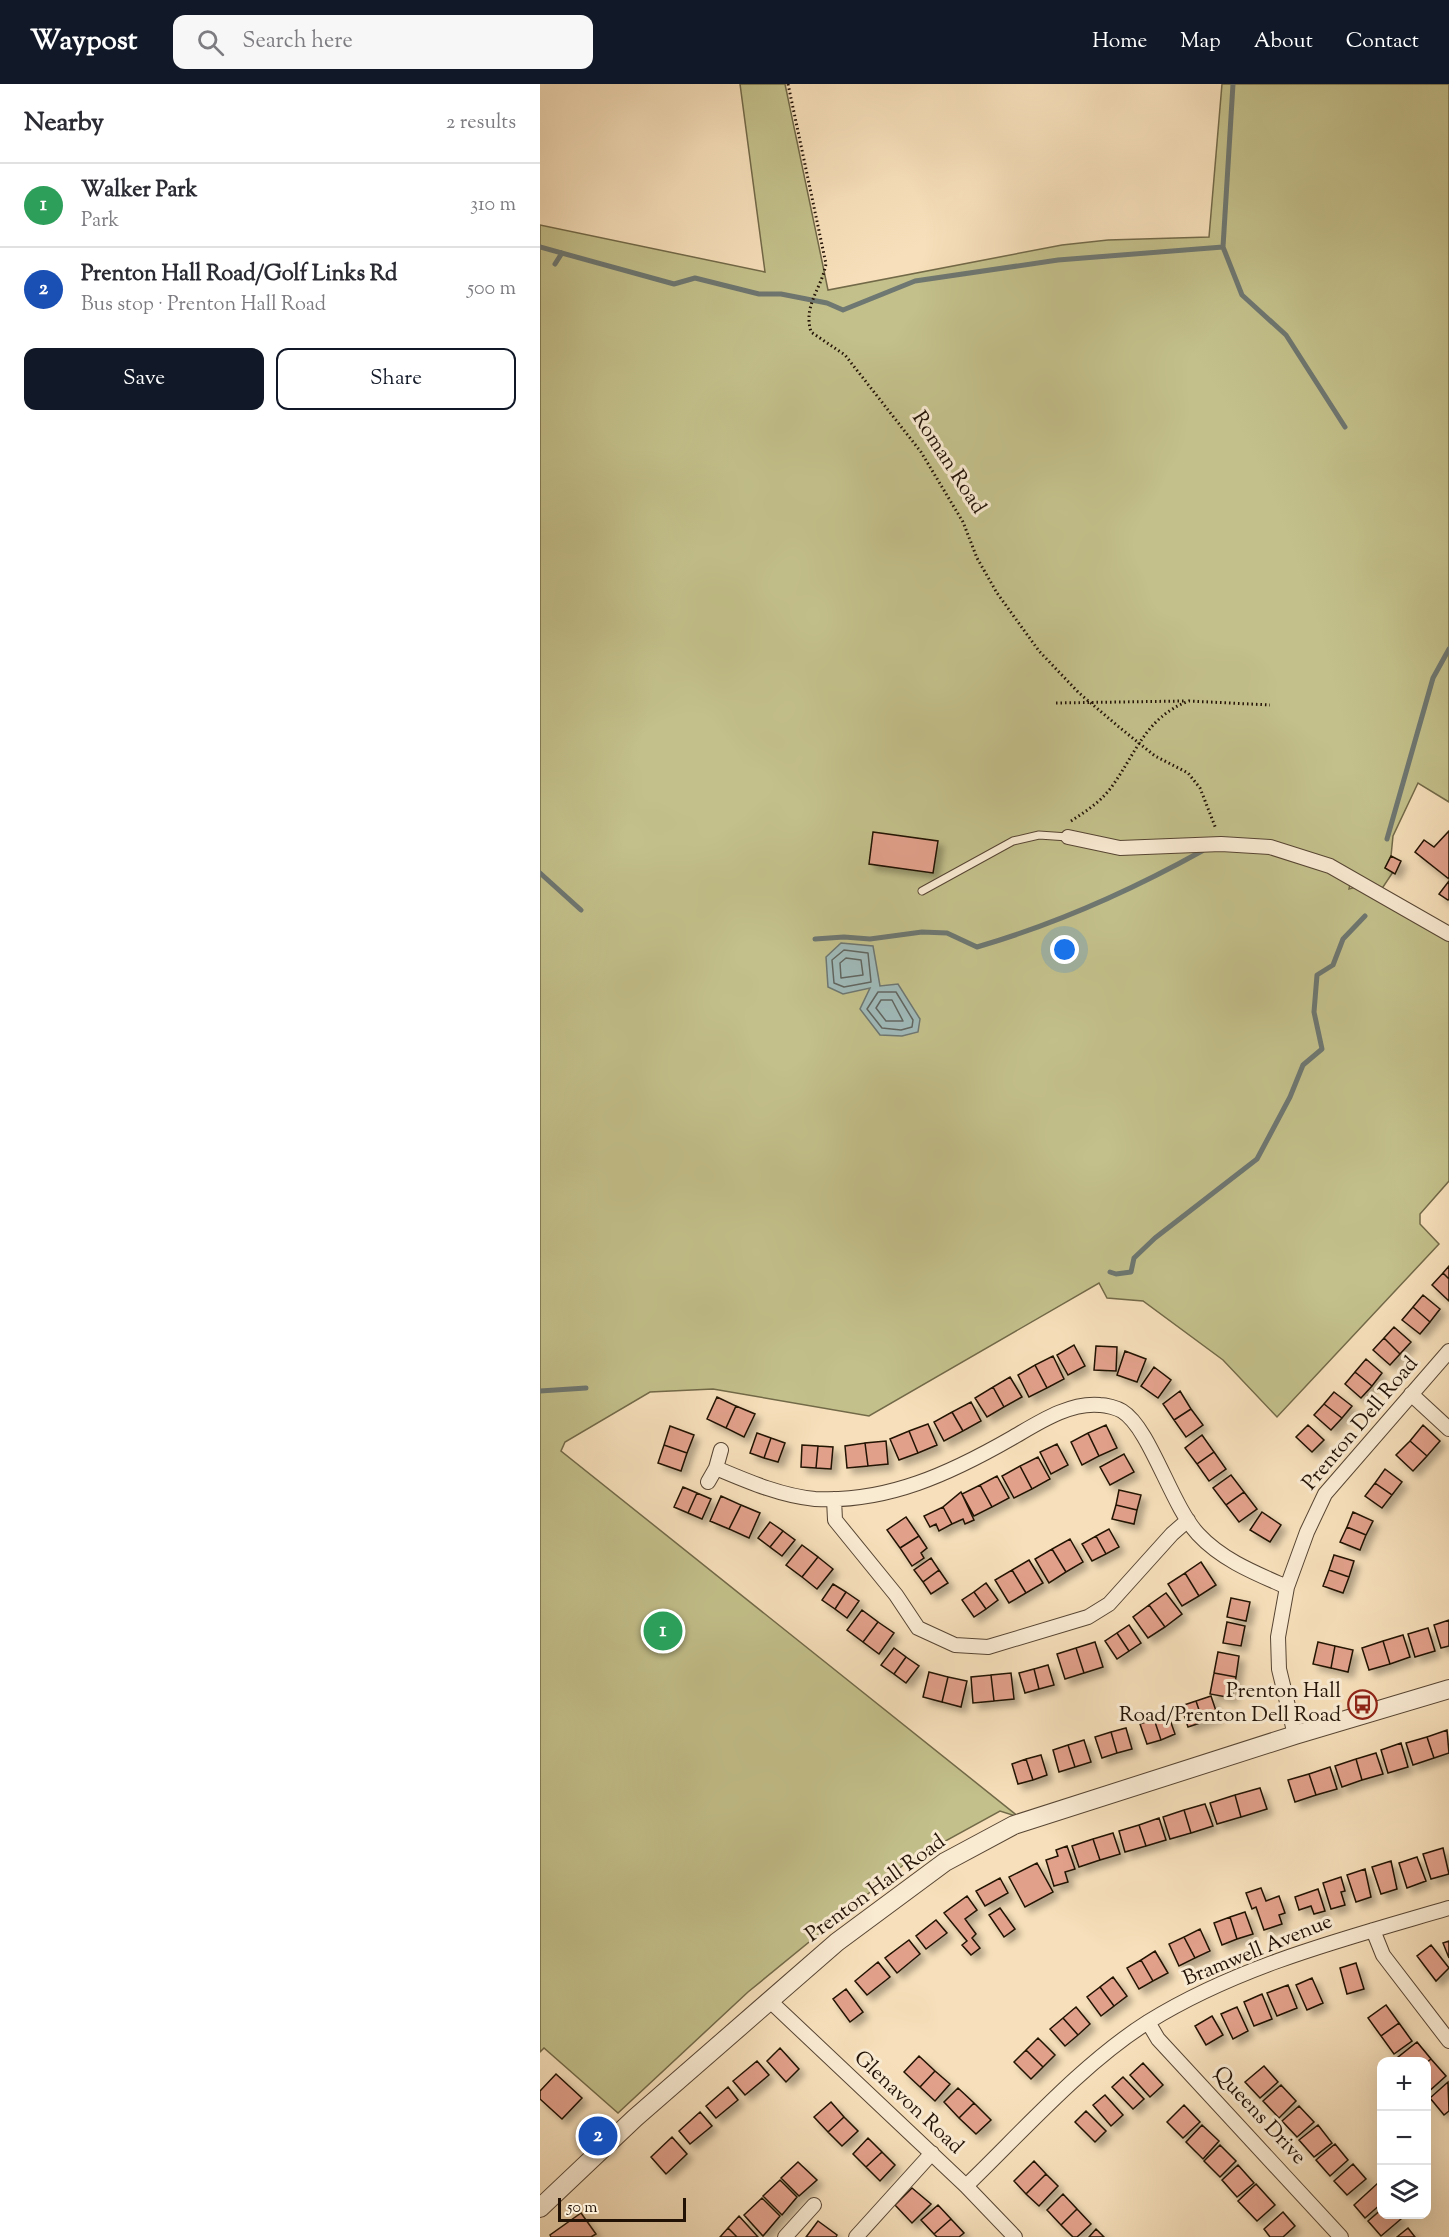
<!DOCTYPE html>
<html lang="en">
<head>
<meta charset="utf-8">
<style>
	body { margin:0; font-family:"Sorts Mill Goudy",serif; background:#f7f7f7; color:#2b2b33 }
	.controls { position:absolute; right:18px; bottom:18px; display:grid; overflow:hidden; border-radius:12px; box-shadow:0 6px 24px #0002 }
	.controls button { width:54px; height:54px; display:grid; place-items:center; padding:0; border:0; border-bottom:2px solid #e1e1e2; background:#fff; color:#2b2b33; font:30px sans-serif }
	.scale { position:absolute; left:18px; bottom:15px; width:128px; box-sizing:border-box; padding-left:6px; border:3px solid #221206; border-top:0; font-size:16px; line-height:21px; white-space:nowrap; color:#221206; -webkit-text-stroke:4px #f9ead2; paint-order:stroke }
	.you { position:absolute; left:525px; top:866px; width:21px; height:21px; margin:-15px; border:4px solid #fff; border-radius:50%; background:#1a73e8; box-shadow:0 0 0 9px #1a73e833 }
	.badge { display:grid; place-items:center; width:39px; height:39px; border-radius:50%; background:#111827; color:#fff; font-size:20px; font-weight:700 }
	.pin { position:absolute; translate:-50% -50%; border:3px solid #fff; box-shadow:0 2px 6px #0006 }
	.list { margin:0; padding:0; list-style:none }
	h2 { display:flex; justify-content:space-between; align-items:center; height:78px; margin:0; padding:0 24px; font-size:26px }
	h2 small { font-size:20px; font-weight:400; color:#7c7c81 }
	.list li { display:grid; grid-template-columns:39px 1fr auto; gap:18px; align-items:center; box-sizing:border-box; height:84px; padding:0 24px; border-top:2px solid #e1e1e2 }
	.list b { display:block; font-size:22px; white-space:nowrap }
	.list p { margin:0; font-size:20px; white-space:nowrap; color:#7c7c81 }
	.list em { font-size:20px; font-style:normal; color:#7c7c81 }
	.actions { display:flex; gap:12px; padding:18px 24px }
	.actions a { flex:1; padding:14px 0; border:2px solid #111827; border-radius:12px; text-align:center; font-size:21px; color:#111827 }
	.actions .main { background:#111827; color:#fff }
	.icon { flex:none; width:33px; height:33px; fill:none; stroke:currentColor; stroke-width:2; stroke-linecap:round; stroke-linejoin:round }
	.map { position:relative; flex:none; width:909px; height:2153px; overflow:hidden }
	header { display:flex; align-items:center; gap:36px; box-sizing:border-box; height:84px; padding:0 30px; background:#111827; color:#fff }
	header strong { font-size:28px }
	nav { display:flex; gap:33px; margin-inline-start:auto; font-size:21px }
	.search { width:420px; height:54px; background:#f7f7f7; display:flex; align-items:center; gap:15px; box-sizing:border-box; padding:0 21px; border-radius:12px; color:#7c7c81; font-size:22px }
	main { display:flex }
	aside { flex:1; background:#fff }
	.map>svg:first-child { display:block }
</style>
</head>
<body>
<header>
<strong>Waypost</strong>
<div class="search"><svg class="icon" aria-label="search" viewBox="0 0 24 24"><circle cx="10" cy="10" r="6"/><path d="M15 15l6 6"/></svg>Search here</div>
<nav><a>Home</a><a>Map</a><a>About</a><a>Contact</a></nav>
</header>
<main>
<aside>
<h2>Nearby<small>2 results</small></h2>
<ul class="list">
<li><span class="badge" style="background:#2e9e5b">1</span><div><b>Walker Park</b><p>Park</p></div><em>310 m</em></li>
<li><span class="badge" style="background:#1a4fb4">2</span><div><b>Prenton Hall Road/Golf Links Rd</b><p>Bus stop · Prenton Hall Road</p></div><em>500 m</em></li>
</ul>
<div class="actions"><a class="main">Save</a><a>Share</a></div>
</aside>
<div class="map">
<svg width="909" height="2153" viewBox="0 0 909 2153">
	<defs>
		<filter id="shadow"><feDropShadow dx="5.5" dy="5.5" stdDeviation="3" flood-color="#0004"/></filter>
	</defs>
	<rect width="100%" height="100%" fill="#f6dfba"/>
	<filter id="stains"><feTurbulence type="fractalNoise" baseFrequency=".00333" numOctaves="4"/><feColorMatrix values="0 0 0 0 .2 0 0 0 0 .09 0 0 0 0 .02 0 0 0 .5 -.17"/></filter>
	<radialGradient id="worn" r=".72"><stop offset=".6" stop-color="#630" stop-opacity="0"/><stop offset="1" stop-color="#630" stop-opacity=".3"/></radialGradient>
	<path fill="#c3c08b" stroke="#726948" stroke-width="1.5" d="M200,0H245L288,206L522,161L568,156L669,153L682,0H909V718L878,699L853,752L851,772L845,784L853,788L841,806L812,791L809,805L816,803L909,855V1097L880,1130V1140L899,1160L737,1333L683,1276L603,1217L567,1214L559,1199L329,1332L173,1305L110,1308L25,1358L21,1367L479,1733L460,1727L367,1778L208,1908L78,2029L4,1964L0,1968V141L225,188Z"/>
	<path fill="#a0bab9" stroke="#6e7771" stroke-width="1.5" d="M301,859L333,862L340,902L358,900L380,935L378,948L362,952L340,951L320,925L330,904L303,910L288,903L286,873Z"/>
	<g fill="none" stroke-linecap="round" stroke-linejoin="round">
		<path stroke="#616660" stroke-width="1.5" d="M304,866L328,869L331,898L304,903L294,899L292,876Z
			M306,874L321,876L323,891L301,894L300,879Z
			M338,908H356L373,936L372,943L361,946L342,944L327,925Z
			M341,916H352L363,937H346L336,924Z"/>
		<path stroke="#6e7771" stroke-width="5" d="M693,0L683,163L702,211L746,251L805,343
			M0,163L134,200L155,194L219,210H241L287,219L303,226L375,197L518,176L683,163
			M15,180L22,169
			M847,755L893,594L909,565
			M0,789L41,826
			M275,855L304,853L330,855L382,848L407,849L437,863C516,840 590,807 662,767
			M570,1188L576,1190L591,1188L594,1174L615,1154L717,1075L750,1013L763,981L782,965L774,928L777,891L793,881L803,855L825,832
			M0,1307L46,1304"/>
	</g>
	<path fill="#e1a08a" stroke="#221206" stroke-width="1.5" filter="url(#shadow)" d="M909,747V795L875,768L884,756L894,763Z
		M333,748L398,757L393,789L329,780Z
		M851,772L861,777L855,790L845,784Z
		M909,797V815L908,816L899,810Z
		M909,1182V1195L903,1189Z
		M903,1189L909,1195V1217L892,1201Z
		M883,1211L900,1225L890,1238L873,1223Z
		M873,1223L890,1238L880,1250L862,1236Z
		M854,1243L871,1258L860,1270L844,1254Z
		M844,1254L860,1270L850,1281L833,1266Z
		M534,1261L545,1282L528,1291L517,1271Z
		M556,1262L577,1263L576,1287L554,1286Z
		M585,1267L606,1275L597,1298L577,1291Z
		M513,1272L524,1295L507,1304L495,1281Z
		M826,1275L842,1289L832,1302L815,1288Z
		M495,1281L507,1304L489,1313L478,1291Z
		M614,1283L631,1296L618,1314L601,1302Z
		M815,1288L832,1302L821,1314L805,1300Z
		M470,1293L482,1313L464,1323L453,1303Z
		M453,1303L464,1323L447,1333L435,1314Z
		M640,1307L651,1325L634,1336L623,1320Z
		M794,1308L812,1322L802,1334L784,1320Z
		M177,1313L196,1322L186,1344L167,1335Z
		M431,1318L441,1337L423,1347L412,1328Z
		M784,1320L802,1334L791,1346L774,1331Z
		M196,1322L215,1330L204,1353L186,1344Z
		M651,1325L663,1341L646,1353L634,1336Z
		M412,1328L423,1347L404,1357L394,1338Z
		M388,1340L397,1361L378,1369L369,1347Z
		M566,1341L577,1364L559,1372L548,1349Z
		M768,1341L784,1356L772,1368L756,1353Z
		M883,1341L900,1357L887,1372L870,1357Z
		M130,1342L154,1351L147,1369L124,1361Z
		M369,1347L378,1369L359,1376L350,1355Z
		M217,1349L231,1354L224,1374L210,1369Z
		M548,1349L559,1372L542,1381L531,1358Z
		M662,1351L674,1368L657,1380L645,1364Z
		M231,1354L245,1359L238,1378L224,1374Z
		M346,1357L348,1380L328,1382L325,1359Z
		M870,1357L887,1372L873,1387L856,1371Z
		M325,1359L328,1382L307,1384L305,1362Z
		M517,1360L528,1381L511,1390L500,1368Z
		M124,1361L147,1369L141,1387L118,1379Z
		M262,1361L278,1362L276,1384L261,1383Z
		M278,1362L293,1363L291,1385L276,1384Z
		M674,1368L686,1385L669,1397L657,1380Z
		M584,1370L594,1388L570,1401L560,1383Z
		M498,1373L510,1395L492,1405L480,1382Z
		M480,1382L492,1405L474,1414L462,1392Z
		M845,1385L862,1398L852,1411L835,1399Z
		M691,1391L704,1408L686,1421L673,1404Z
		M457,1392L469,1414L452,1423L440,1401Z
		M835,1399L852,1411L842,1424L825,1412Z
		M440,1401L452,1423L434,1432L422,1410Z
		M143,1403L157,1409L148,1429L134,1423Z
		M579,1406L601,1411L597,1426L576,1421Z
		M421,1408L434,1436L425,1440L423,1435L412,1440L403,1423Z
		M704,1408L717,1425L699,1438L686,1421Z
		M157,1409L171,1415L162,1435L148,1429Z
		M181,1412L201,1421L189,1445L170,1437Z
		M201,1421L220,1429L209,1454L189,1445Z
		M576,1421L597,1426L594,1440L572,1435Z
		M403,1423L412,1440L399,1447L396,1440L390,1443L384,1432Z
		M722,1428L741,1441L730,1458L710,1446Z
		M813,1428L833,1437L826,1451L807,1443Z
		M366,1433L379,1452L360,1464L347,1446Z
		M230,1438L243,1447L230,1463L218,1454Z
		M807,1443L826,1451L820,1466L800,1458Z
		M569,1445L579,1463L566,1470L556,1452Z
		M243,1447L255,1456L242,1472L230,1463Z
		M379,1452L387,1464L381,1469L384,1474L372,1482L360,1464Z
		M556,1452L566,1470L552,1477L542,1460Z
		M530,1455L543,1478L526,1488L512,1465Z
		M262,1461L278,1473L262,1493L246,1481Z
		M512,1465L526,1488L509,1499L495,1475Z
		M794,1471L814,1477L809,1493L789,1486Z
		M278,1473L293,1485L277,1505L262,1493Z
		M391,1474L399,1486L383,1498L374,1486Z
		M489,1476L503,1499L486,1509L472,1486Z
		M661,1478L676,1501L659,1512L645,1489Z
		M399,1486L408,1499L391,1510L383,1498Z
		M472,1486L486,1509L469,1519L455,1496Z
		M789,1486L809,1493L803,1509L783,1502Z
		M645,1489L659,1512L642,1522L628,1500Z
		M446,1499L458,1516L446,1525L434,1508Z
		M293,1500L306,1508L295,1525L282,1516Z
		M306,1508L319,1517L307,1534L295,1525Z
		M434,1508L446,1525L434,1533L422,1516Z
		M626,1509L642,1530L625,1543L609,1521Z
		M691,1514L710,1518L706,1537L687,1533Z
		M609,1521L625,1543L608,1554L593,1533Z
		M322,1526L338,1538L323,1558L307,1546Z
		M909,1536V1562L901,1564L894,1541Z
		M338,1538L354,1549L339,1570L323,1558Z
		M687,1538L705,1542L701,1562L683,1559Z
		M589,1541L601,1559L589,1567L577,1549Z
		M888,1544L895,1567L875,1573L868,1550Z
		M577,1549L589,1567L577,1575L565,1557Z
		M863,1551L870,1573L850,1580L843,1557Z
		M843,1557L850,1580L829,1586L822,1564Z
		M555,1558L563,1583L544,1589L536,1564Z
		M778,1558L795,1562L791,1584L773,1580Z
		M795,1562L813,1566L808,1588L791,1584Z
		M354,1564L366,1573L354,1590L341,1581Z
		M536,1564L544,1589L525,1595L517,1570Z
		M678,1568L699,1572L696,1593L674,1589Z
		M366,1573L379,1582L366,1599L354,1590Z
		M508,1581L514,1601L499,1605L494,1585Z
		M494,1585L499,1605L485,1609L479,1589Z
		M389,1588L408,1593L402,1618L383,1613Z
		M471,1589L474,1615L454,1617L451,1591Z
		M674,1589L696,1593L692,1614L670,1610Z
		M451,1591L454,1617L433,1619L431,1593Z
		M408,1593L427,1597L421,1623L402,1618Z
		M671,1612L678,1633L663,1638L656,1617Z
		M656,1617L663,1638L648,1643L641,1622Z
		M628,1630L635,1650L621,1656L614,1635Z
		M614,1635L621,1656L607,1660L600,1640Z
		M586,1644L592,1665L577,1669L571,1648Z
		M907,1646L909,1669L894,1674L887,1653Z
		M571,1648L577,1669L562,1674L555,1653Z
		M887,1653L894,1674L873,1681L866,1659Z
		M544,1656L551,1678L535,1683L528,1661Z
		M861,1659L868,1683L848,1689L841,1666Z
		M528,1661L535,1683L519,1688L513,1666Z
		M836,1669L843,1690L822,1696L816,1675Z
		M501,1671L507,1691L493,1696L486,1675Z
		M486,1675L493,1696L478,1700L472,1680Z
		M816,1675L822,1696L802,1703L795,1682Z
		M790,1683L797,1705L776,1711L769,1690Z
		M769,1690L776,1711L755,1718L748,1696Z
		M720,1704L727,1725L701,1733L695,1711Z
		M695,1711L701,1733L677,1740L670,1719Z
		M665,1720L673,1742L651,1749L644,1726Z
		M644,1726L651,1749L630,1755L623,1733Z
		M619,1734L626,1756L606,1762L599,1741Z
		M599,1741L606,1762L585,1768L579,1747Z
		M573,1749L580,1770L560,1776L553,1755Z
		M553,1755L560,1776L539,1783L532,1762Z
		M527,1762L535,1785L525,1788L528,1798L514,1802L506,1776L518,1772L516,1766Z
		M903,1764L909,1790L891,1795L883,1770Z
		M877,1773L886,1797L867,1804L859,1779Z
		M851,1777L857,1805L841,1810L832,1783Z
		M497,1779L513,1808L485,1823L469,1793Z
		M825,1785L831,1813L816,1818L807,1791Z
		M801,1793L805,1807L801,1808L805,1821L791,1825L783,1799Z
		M460,1794L468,1809L445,1822L436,1807Z
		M721,1804L726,1817L739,1812L745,1829L739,1831L742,1840L724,1846L716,1823L712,1825L706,1809Z
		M778,1805L785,1827L774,1830L771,1822L759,1826L755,1813Z
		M427,1812L437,1826L425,1835L436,1850L432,1854L440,1864L431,1871L422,1861L427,1857L404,1829Z
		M460,1824L475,1845L464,1853L449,1831Z
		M705,1828L713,1850L697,1855L690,1833Z
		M690,1833L697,1855L682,1861L674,1839Z
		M396,1836L407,1849L386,1865L376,1852Z
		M660,1845L670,1867L655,1874L644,1853Z
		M644,1853L655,1874L639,1882L629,1860Z
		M369,1856L380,1870L357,1889L345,1874Z
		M909,1857V1874L903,1859Z
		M891,1861L909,1884L896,1897L877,1872Z
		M615,1867L628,1889L613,1897L601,1876Z
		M601,1876L613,1897L599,1905L587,1884Z
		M338,1878L350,1893L327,1911L315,1897Z
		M816,1879L824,1905L807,1910L800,1884Z
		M573,1893L587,1912L574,1922L560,1903Z
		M772,1894L783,1919L767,1926L756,1901Z
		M748,1901L757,1924L737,1932L727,1909Z
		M560,1903L574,1922L561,1932L547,1913Z
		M306,1905L323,1928L310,1938L293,1915Z
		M722,1910L732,1935L714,1942L704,1918Z
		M846,1921L859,1939L841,1952L828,1934Z
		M536,1923L550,1940L538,1951L523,1934Z
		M697,1923L708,1947L693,1955L681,1930Z
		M672,1932L683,1951L666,1961L655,1942Z
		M523,1934L538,1951L525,1962L510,1945Z
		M859,1939L872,1957L854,1970L841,1952Z
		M498,1954L515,1971L503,1983L486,1966Z
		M877,1958L891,1975L886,1979L860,1978L857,1974Z
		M240,1964L259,1985L246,1998L227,1977Z
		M486,1966L503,1983L491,1995L474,1978Z
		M379,1972L395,1987L380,2003L364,1988Z
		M891,1975L906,1992L887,2009L886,1979Z
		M217,1977L229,1991L205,2011L193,1997Z
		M603,1979L623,2001L610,2013L590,1991Z
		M724,1982L738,1998L720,2014L705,1998Z
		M395,1987L410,2000L395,2017L380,2003Z
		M16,1990L42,2014L22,2035L0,2015V2007Z
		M583,1993L604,2015L593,2025L572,2003Z
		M908,1998L909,2027L904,2031L890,2014Z
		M741,2001L756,2017L739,2034L723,2017Z
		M188,2003L198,2016L176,2034L166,2022Z
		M418,2004L434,2019L419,2034L404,2018Z
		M565,2011L583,2031L571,2042L553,2021Z
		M291,2018L304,2033L288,2048L274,2033Z
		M434,2019L451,2036L436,2050L419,2034Z
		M644,2021L660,2038L643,2054L627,2038Z
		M759,2022L774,2038L757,2053L742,2037Z
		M546,2027L566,2047L555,2058L535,2038Z
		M160,2028L172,2042L150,2060L139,2047Z
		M304,2033L318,2047L302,2062L288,2048Z
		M662,2041L679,2057L663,2075L646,2058Z
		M778,2041L792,2059L774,2073L759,2056Z
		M132,2053L147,2070L126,2090L111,2073Z
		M328,2054L342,2068L326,2083L313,2070Z
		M795,2060L808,2076L790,2092L776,2076Z
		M680,2061L696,2077L680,2093L664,2077Z
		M342,2068L355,2081L340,2097L326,2083Z
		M494,2077L506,2090L486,2110L474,2097Z
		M258,2078L277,2096L259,2112L241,2094Z
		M813,2080L826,2095L807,2111L794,2097Z
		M698,2081L714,2099L697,2113L682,2096Z
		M506,2090L518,2102L499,2122L486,2110Z
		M240,2096L257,2113L242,2131L223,2112Z
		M838,2099L842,2103V2119L825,2134L814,2121Z
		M716,2100L735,2121L717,2137L698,2117Z
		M372,2104L391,2120L372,2139L355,2121Z
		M523,2110L537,2125L521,2141L507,2126Z
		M222,2114L240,2132L223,2152L204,2131Z
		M398,2121L411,2135L394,2150L381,2136Z
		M537,2125L551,2140L537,2153H533L521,2141Z
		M842,2125V2130H857L861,2135L841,2152L828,2137Z
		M743,2128L755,2142L743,2153H730L724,2145Z
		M41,2129L56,2150L51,2153H11L10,2151Z
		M199,2132L218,2153H197L188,2144Z
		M411,2135L424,2149L419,2153H397L394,2150Z
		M278,2137L297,2151L296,2153H266Z
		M188,2144L197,2153H180Z
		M868,2144L875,2153H857Z
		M556,2145L564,2153H549Z"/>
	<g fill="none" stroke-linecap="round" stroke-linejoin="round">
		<defs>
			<path id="service" d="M382,807L473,757L499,751L528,753"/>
			<path id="minor" d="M528,753L580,764L681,760L730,763L790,782L909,850
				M871,1310L909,1345
				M176,1384C207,1397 241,1412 275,1415C347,1419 411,1389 472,1354C498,1339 529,1318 560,1321C566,1321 577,1324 582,1327C610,1344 631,1421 658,1450C682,1476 715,1489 747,1503
				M168,1398L176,1384L181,1366
				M294,1415L295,1436L356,1511L378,1544L415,1561L448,1563L548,1533L569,1520L632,1450L648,1436
				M755,1651L739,1585L738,1553L747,1503L767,1448L785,1410L909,1267
				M833,1846L843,1871L909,1957
				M230,1917L426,2102L475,2153
				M608,1938L618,1955L801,2153
				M426,2102C482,2048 543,1979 608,1938C700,1881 807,1854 909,1824
				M245,2153L274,2121
				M316,2153L392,2069"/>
			<path id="tertiary" d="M0,2124L95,2034L297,1858L405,1778L474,1741L755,1651L909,1605"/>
		</defs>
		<use href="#service" stroke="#574533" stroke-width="9"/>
		<use href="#minor" stroke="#574533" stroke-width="16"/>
		<use href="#tertiary" stroke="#574533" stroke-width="20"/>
		<path stroke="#221206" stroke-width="3" stroke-dasharray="1.5 3" stroke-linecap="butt" d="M248,0L286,180C281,206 263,221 271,248L305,271L381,368L423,438L437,474L457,509L499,567L539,609L579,643L615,672L648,689L660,704L676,745
			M516,619L644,617
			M531,737C545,728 559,719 570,705C595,672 605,633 649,617L730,621"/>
		<use href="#service" stroke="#f9ead2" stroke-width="7"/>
		<use href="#minor" stroke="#f9ead2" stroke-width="14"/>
		<use href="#tertiary" stroke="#f9ead2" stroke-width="18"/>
	</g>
	<defs>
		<symbol id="bus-ring" viewBox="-11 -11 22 22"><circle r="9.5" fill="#f9ead2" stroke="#8f2418" stroke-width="1.5"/><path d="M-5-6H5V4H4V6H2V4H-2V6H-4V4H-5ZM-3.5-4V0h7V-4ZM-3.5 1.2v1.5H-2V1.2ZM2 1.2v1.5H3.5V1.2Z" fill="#8f2418"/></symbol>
	</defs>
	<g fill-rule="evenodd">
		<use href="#bus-ring" x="806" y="1604" width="33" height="33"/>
	</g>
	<g text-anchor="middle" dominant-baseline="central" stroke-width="6" stroke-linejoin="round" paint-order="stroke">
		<g font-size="21" fill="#221206" stroke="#f9ead2">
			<text transform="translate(408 379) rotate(57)">Roman Road</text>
			<text transform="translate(821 1340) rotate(-50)">Prenton Dell Road</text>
			<text transform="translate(336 1805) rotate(-36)">Prenton Hall Road</text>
			<text transform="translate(718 1867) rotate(-22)">Bramwell Avenue</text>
			<text transform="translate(368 2019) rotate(43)">Glenavon Road</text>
			<text transform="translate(719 2032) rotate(47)">Queens Drive</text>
		</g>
		<g font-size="21" fill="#221206" stroke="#f9ead2" text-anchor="end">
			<text x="801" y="1608">Prenton Hall<tspan x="801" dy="24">Road/Prenton Dell Road</tspan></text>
		</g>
	</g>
	<rect width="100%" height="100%" filter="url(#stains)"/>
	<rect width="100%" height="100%" fill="url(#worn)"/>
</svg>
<div class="controls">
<button>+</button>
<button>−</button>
<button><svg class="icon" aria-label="layers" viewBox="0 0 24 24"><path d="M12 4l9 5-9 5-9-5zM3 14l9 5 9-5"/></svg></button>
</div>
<div class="scale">50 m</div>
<div class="you"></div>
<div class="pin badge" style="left:123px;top:1547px;background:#2e9e5b">1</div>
<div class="pin badge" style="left:58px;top:2052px;background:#1a4fb4">2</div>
</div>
</main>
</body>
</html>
